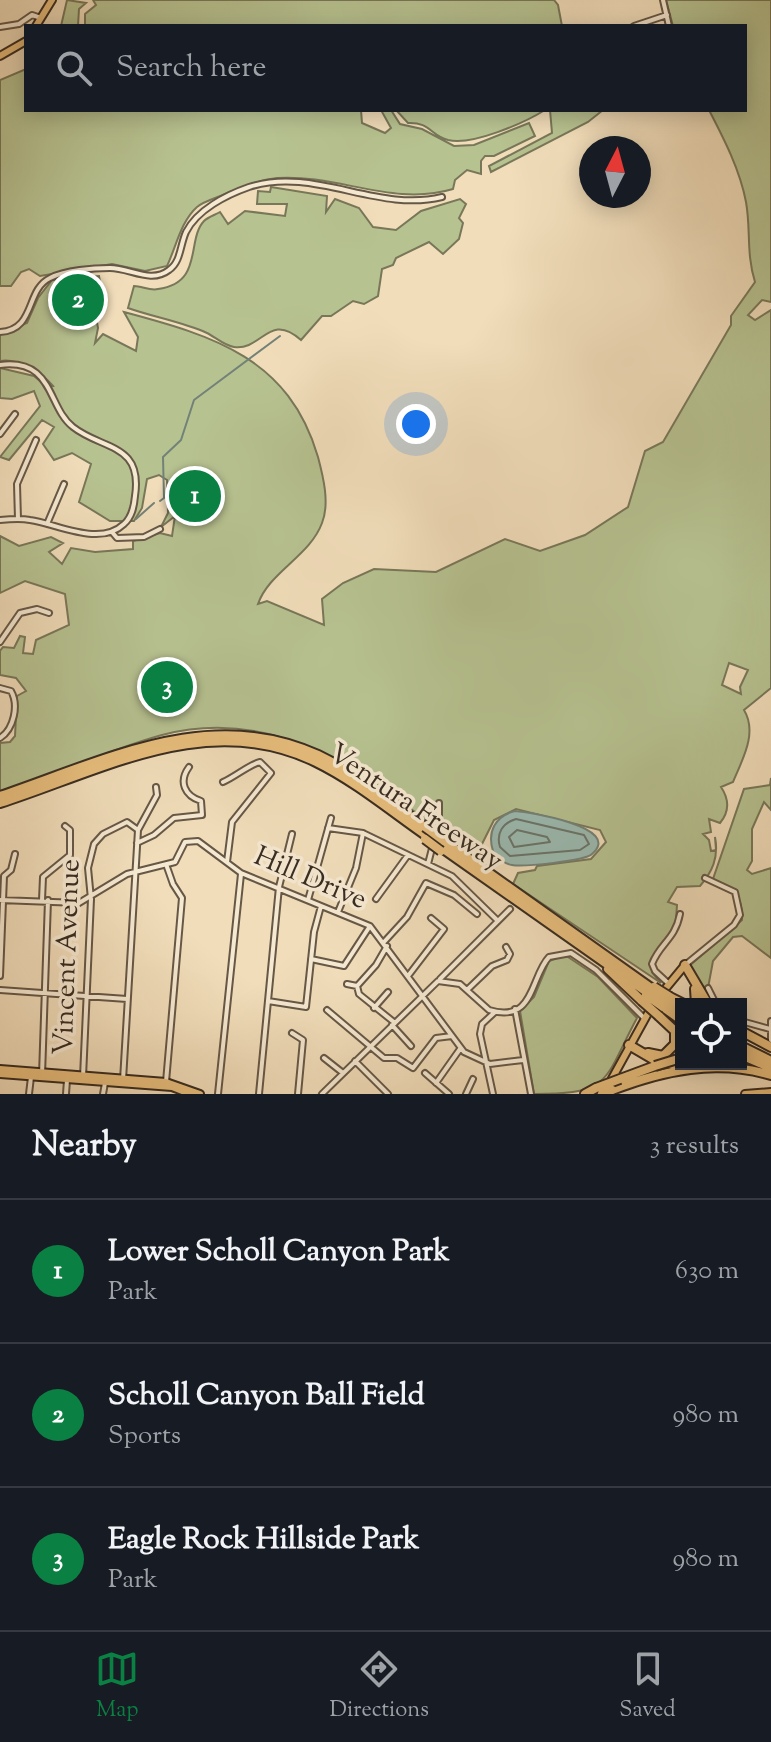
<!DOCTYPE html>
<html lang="en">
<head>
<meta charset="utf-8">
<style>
	body { margin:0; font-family:"Sorts Mill Goudy",serif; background:#242831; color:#f1f3f6 }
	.controls { position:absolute; right:24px; bottom:24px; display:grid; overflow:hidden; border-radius:0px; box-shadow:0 4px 20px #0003 }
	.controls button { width:72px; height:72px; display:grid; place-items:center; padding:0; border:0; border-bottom:2px solid #363941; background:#171b24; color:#f1f3f6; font:40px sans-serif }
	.compass { position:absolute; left:579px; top:136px; width:72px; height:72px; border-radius:50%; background:#171b24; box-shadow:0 4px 20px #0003; rotate:6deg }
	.you { position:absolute; left:416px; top:424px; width:28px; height:28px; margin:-20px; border:6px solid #fff; border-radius:50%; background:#1a73e8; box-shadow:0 0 0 12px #1a73e833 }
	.badge { display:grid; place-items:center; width:52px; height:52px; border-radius:50%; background:#0b8043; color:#fff; font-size:26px; font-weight:700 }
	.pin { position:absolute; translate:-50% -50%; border:4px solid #fff; box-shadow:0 2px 8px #0006 }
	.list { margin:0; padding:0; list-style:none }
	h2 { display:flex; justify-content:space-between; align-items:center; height:104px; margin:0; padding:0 32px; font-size:34px }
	h2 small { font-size:26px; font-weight:400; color:#9ea1a6 }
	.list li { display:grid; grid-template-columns:52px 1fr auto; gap:24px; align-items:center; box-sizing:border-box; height:144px; padding:0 32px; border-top:2px solid #363941 }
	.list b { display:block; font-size:30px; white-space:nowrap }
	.list p { margin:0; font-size:26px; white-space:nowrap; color:#9ea1a6 }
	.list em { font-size:26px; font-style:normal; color:#9ea1a6 }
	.icon { flex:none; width:44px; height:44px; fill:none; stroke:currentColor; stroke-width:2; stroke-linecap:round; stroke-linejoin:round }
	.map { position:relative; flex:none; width:771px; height:1094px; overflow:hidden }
	.search { position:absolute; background:#171b24; box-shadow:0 4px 20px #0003; left:24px; right:24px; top:24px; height:88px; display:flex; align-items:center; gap:20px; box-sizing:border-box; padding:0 28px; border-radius:0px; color:#9ea1a6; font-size:30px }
	.sheet { height:536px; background:#171b24 }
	nav { display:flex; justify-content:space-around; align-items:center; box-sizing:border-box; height:112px; border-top:2px solid #363941; background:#171b24; font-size:22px; color:#9ea1a6 }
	nav a { display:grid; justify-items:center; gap:4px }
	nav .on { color:#0b8043 }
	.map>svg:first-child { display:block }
</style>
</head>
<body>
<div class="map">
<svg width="771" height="1094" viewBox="0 0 771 1094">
	<rect width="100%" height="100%" fill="#f1ddba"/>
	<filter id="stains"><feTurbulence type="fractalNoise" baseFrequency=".0025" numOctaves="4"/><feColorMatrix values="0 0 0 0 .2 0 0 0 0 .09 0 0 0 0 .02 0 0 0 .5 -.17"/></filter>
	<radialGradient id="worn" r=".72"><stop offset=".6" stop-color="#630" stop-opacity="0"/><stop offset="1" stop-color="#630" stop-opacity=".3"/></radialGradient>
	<path fill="#b7c291" stroke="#787759" stroke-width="2" fill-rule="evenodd" d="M67,0L86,3L79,9L78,26H61Z
		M93,0H554L558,5L562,26H85V14L96,5Z
		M666,0H771V302L762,300L748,315L755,320L771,310V688L744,710C758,733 742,760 733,782L721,787C729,799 730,811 720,823L709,819L711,832L703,834L709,840L711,851L716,850L715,837C719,858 712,872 700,886L677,887L668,902L677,905L675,933L651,961L652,972L661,983L513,884L518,873L535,870L537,866L591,859L606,842L600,830L516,809L494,820L480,848L474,844L464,847C371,782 285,703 162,735C107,750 55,776 0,791V743L10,742L15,736L17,696L26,691L16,678L0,675V651L3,647L14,648L20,636L25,637L23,653L33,654L36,640L69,625L65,594L25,581L0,593V536L19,546L51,537L63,543L49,552L62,564L71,548L95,552L133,549V541L160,533L172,536L175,516L161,527L168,513L167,480L159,475L147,479L142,508L134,521H110L79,502L91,464L72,453L54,460L43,444L54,427L42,420L9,460L0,457L40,406L34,391L12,399L0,398V368L34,376L47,387L53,386C41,372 19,358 0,361V333L27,323L38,298L52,280L99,276L105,311L96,317L98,328L95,343L103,334L136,351L138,337L124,312C214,336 289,358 318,457C323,476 330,503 322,523C310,556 269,572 258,604L267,601L324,625L322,599L343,583L374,569L436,572L505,539L540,551L585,535L628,507L645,451L663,442L731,325V316L755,282C746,253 751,230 746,202C740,170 724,139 709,110H745V26H673ZM729,663L748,670L740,687L741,694L722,685Z
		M26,69V110H361L362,123L385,133L391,128L381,110H391L400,124L422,129L454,146L474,145L529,123L535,136L494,156H485L481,161V174L467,170L455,180L453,189C393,207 338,174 277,178C258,180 243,187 225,194C217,198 204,201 197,207C181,221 176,247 167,266L145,271L112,264L40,276L29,269L21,272L11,286H0V80Z
		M396,110H545C524,123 472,146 448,140C430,135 430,122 408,123Z
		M550,110H603L588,122L491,172L489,166L552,133Z
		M271,187L327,196L326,212L335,199L359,208L373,227L396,230L421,211L460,199L466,204L459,218L463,223L459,239L443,254L429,242L396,258L393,265L382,269L378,296L364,304L353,301L331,316H322L301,340C269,311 262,351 234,347C225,346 215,337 207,333C183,322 153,317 128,308L134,286C142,286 150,291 158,289C204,283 186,240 204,221C208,217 215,215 220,212L228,224L245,211L285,216L287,204H257L258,191L270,192Z
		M771,778V810L764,802L752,829V861L747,870L752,874L771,868V958L742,936L733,937L713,961L708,988L702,992L688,967L742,920C743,895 734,889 713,879L744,789L770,785Z
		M565,955L598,977L637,1018C603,1081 613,1094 534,1094L520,1011L534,997L549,961Z"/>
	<path fill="#9bbbb2" stroke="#738278" stroke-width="2" d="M515,811C528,812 624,827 592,854C585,861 523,867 512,865C504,864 498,858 493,851C487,832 495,816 515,811Z"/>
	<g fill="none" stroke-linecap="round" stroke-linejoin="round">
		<path stroke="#6a746a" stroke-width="2" d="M516,819L584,835L589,844L580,850L510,856L500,847C496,834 502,823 516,819Z
			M517,830L547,837L550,842L514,847L509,837Z"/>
		<path stroke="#738278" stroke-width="2" d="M160,501L164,498L163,457L181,440L194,400L280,336
			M136,519L154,503"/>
		<defs>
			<path id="minor" d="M663,0L669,26
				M634,26L667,15
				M0,27L19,24L32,15L41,18
				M0,332C36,330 25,290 50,278C65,270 94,268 110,268C130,268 151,284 169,270C181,262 180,245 186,232C197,210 226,195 249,187C314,166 377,213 442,197
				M0,365C54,358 47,407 73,427C102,450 143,443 135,496C134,507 132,517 124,524C100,547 58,524 30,520C20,518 10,519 0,520
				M0,434L15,414
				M18,519L17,484L36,440
				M47,524L64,484
				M112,532L117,538L144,537L160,529
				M0,642L20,613L37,609L49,613
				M0,688L11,691C19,705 14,729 0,738
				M223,782C235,777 250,764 260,762L271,773L232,822L227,862
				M328,828L363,833L452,876L498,921
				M137,843L154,835L174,818L202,815L201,801C185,796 178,782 189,767
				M428,864L439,821V803
				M376,899L408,855
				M0,900L79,903L127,874L175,862L185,842L198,841L241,873L370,926L464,1052L490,1064L523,1060
				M42,900L43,877L70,855V830L65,826
				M308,900L331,818
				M338,912L356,868L363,833
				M384,942L407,917L426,883L454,895L477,914
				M311,959L344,966L370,926
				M685,965L734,925L740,915L735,892L705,878
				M0,976L4,876L11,870L15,854
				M408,976L444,929L431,918
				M440,979L510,909
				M668,983L655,971L652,964C660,943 675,940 680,914
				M347,984L357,986L359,994L395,1023
				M358,985L376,965L387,946
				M708,988L716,1004
				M0,990L127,999
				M467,990L492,966L507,960L510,954L506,947
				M268,1001L306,1007L314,932L321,906
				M374,1008L388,992
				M515,1009L531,1094
				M327,1010L384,1058H397L413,1068L436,1038L452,1036
				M741,1021L770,1029
				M771,1021V1040
				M392,1025L411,1046
				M292,1033L303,1040L298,1094
				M324,1058L343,1073
				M355,1061L388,1094
				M425,1073L449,1094
				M42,1075L48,900
				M83,1077L91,899L88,868L94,844L103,834L127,822L138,830
				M123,1080L138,830L157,795L156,787
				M166,1082L182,898L173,884L167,867
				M436,1083L460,1049
				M29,1094L31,1077
				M66,1094L67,1080
				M103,1094L105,1083
				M218,1094L241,874
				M259,1094L279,887L292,834
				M322,1094L438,981L460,984L489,1010C535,1024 530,977 549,957L571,953L596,970L644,1018
				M466,1094L473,1079
				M493,1094L480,1034L482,1024L495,1012"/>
			<path id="major" d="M36,26L52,0
				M0,56L26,41
				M661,994L685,965
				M0,1069L166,1082L200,1094
				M0,1074L172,1087L190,1094
				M609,1084L652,1006
				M745,1094L771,1092"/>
			<path id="highway" d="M0,796C104,761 210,705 318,755C356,773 391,803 425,827
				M0,803C103,770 208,709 316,762C355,781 391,811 427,836
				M444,841L651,988
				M442,848L648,993
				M685,965L708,1004
				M608,969L642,1001
				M695,989L696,1004
				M670,997L684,1004
				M667,1002L681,1012
				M663,1007L681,1020
				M741,1031L771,1047
				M629,1045L658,1062L683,1066
				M741,1046L771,1061
				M648,1053L663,1056L675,1044V1031L659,1016
				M741,1055L771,1068
				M620,1079L655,1066
				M612,1090C664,1070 716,1059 771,1075
				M585,1094L596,1088"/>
		</defs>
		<use href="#minor" stroke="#665847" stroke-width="8"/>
		<use href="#major" stroke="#382c21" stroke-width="10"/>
		<use href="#highway" stroke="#382c21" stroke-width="12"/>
		<use href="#minor" stroke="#f6e9d2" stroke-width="4"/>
		<use href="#major" stroke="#e8be7d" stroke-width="6"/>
		<use href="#highway" stroke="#e8be7d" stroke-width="8"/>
		<defs>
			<path id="highway-bridge" d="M425,827L444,841
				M425,839L441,851
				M654,987L670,997
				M649,989L667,1002
				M646,995L663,1007
				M642,1001L659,1016
				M655,1066L681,1058
				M596,1088L620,1079
				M602,1094L612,1090"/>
		</defs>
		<use href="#highway-bridge" stroke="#382c21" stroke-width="12" stroke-linecap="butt"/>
		<use href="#highway-bridge" stroke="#e8be7d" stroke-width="8"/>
	</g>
	<g text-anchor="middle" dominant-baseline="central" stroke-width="7" stroke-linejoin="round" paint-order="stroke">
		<g font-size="28" fill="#382c21" stroke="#f6e9d2">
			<text transform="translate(415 808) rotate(34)">Ventura Freeway</text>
			<text transform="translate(310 879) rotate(23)">Hill Drive</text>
			<text transform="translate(68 957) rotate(-88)">Vincent Avenue</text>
		</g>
	</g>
	<rect width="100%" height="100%" filter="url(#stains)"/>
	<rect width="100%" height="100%" fill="url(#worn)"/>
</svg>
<div class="controls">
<button><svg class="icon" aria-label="locate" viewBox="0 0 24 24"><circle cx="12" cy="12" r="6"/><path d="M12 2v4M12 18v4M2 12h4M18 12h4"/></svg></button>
</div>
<svg class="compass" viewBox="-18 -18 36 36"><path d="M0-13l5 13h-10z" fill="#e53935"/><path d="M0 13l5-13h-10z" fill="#9ea1a6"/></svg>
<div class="you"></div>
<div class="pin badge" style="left:195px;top:496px">1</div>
<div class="pin badge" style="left:78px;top:300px">2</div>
<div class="pin badge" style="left:167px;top:687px">3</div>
<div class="search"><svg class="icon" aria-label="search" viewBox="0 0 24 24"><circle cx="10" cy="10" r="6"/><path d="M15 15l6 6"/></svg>Search here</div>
</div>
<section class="sheet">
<h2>Nearby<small>3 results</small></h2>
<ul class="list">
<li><span class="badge">1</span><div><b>Lower Scholl Canyon Park</b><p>Park</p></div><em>630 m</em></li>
<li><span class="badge">2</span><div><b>Scholl Canyon Ball Field</b><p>Sports</p></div><em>980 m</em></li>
<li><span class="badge">3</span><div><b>Eagle Rock Hillside Park</b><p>Park</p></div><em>980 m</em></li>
</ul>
</section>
<nav>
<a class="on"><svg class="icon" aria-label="map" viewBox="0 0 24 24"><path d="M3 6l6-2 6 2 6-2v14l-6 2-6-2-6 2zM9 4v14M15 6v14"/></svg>Map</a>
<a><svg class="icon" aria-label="directions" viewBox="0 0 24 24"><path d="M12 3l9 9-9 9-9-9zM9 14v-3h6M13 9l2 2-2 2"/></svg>Directions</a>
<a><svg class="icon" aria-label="saved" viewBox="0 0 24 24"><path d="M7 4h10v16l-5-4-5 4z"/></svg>Saved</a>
</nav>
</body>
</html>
